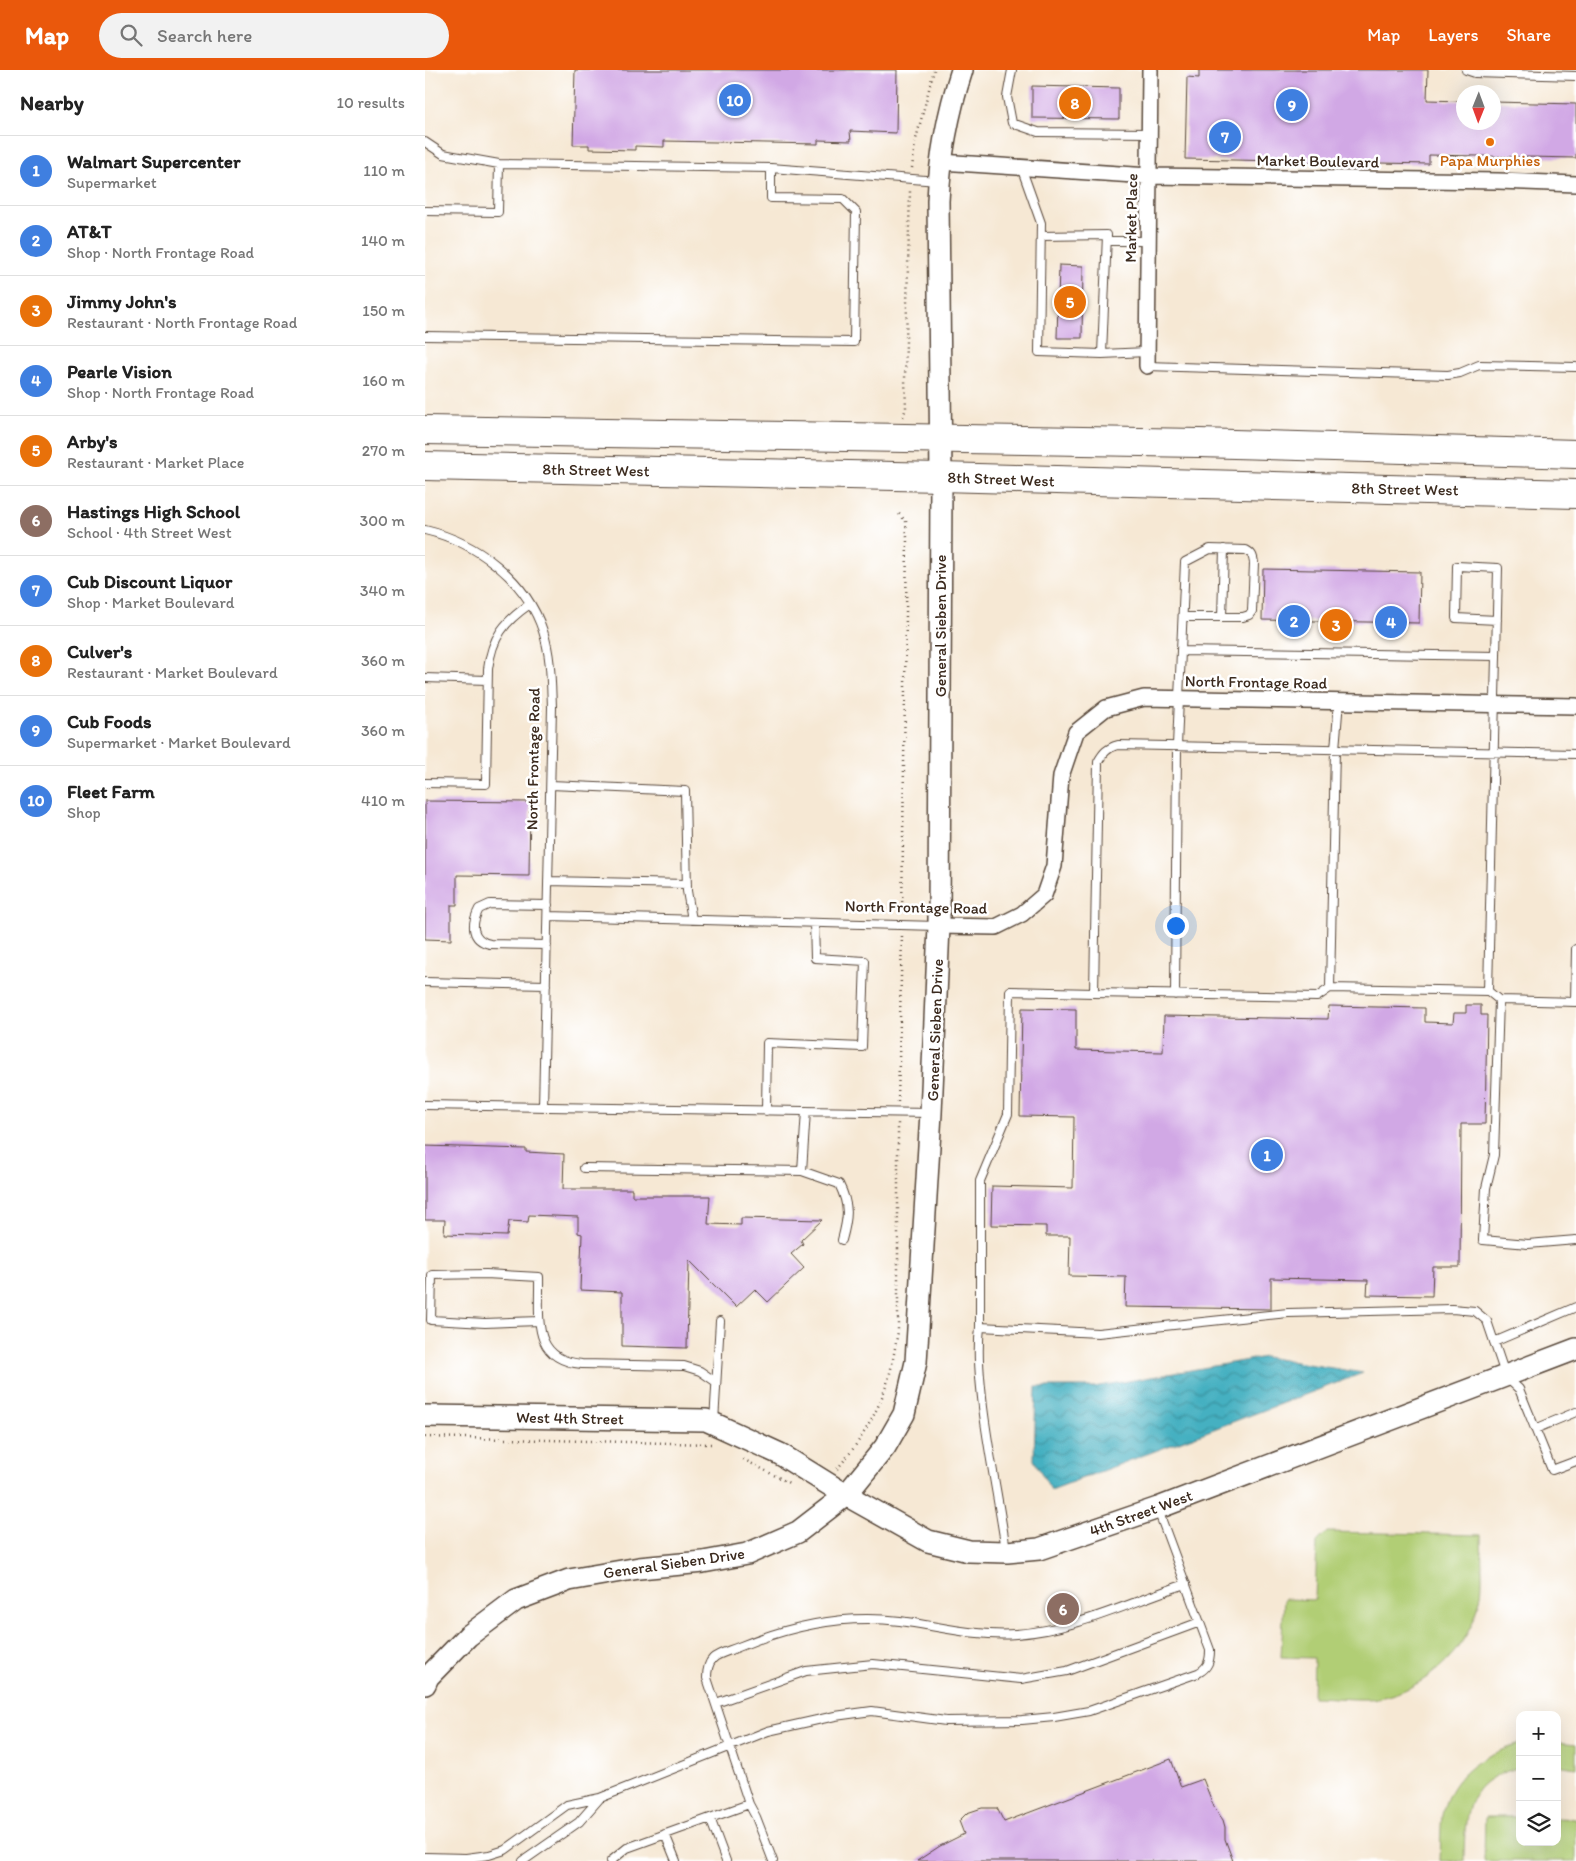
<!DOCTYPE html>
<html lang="en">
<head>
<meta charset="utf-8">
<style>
	body { margin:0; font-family:Itim,sans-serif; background:#f2f2f2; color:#222 }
	.controls { position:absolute; right:15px; bottom:15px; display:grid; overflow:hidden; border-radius:10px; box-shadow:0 5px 20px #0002 }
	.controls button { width:45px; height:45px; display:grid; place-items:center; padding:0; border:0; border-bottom:1px solid #e0e0e0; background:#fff; color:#222; font:25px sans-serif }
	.compass { position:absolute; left:1031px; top:15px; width:45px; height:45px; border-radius:50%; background:#fff; box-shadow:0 5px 20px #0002; rotate:181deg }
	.you { position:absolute; left:750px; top:855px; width:18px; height:18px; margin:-12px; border:4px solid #fff; border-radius:50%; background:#1a73e8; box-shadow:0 0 0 8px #1a73e833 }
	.badge { display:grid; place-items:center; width:32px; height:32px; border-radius:50%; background:#ea580c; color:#fff; font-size:16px; font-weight:700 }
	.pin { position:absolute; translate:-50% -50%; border:2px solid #fff; box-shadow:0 1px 5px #0006 }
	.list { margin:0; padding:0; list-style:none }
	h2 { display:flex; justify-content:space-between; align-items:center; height:65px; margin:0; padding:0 20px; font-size:21px }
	h2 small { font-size:16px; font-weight:400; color:#767676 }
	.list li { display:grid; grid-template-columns:32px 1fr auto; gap:15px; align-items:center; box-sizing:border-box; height:70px; padding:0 20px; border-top:1px solid #e0e0e0 }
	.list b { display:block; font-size:19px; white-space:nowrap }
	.list p { margin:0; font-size:16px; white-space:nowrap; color:#767676 }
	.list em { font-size:16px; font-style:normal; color:#767676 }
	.icon { flex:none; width:28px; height:28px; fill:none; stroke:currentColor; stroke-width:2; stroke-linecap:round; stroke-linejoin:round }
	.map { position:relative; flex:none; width:1151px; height:1791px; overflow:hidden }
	header { display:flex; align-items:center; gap:30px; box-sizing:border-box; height:70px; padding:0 25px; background:#ea580c; color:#fff }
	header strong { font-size:24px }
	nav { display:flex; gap:28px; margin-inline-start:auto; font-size:18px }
	.search { width:350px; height:45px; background:#f2f2f2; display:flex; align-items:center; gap:12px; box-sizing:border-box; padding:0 18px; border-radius:28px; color:#767676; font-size:19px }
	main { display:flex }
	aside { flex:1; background:#fff }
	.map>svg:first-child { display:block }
</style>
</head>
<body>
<header>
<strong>Map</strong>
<div class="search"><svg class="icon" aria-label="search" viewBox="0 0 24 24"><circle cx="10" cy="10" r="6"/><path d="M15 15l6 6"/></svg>Search here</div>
<nav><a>Map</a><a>Layers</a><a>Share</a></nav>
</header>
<main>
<aside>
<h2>Nearby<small>10 results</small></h2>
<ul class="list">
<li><span class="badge" style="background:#3f7fe0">1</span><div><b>Walmart Supercenter</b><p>Supermarket</p></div><em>110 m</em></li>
<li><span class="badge" style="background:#3f7fe0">2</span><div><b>AT&amp;T</b><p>Shop · North Frontage Road</p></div><em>140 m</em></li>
<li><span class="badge" style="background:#e8710a">3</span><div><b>Jimmy John's</b><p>Restaurant · North Frontage Road</p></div><em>150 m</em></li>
<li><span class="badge" style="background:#3f7fe0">4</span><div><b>Pearle Vision</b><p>Shop · North Frontage Road</p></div><em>160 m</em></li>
<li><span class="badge" style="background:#e8710a">5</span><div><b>Arby's</b><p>Restaurant · Market Place</p></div><em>270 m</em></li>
<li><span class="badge" style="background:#8d6e63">6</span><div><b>Hastings High School</b><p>School · 4th Street West</p></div><em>300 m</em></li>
<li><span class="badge" style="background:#3f7fe0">7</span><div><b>Cub Discount Liquor</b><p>Shop · Market Boulevard</p></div><em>340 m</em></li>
<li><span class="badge" style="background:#e8710a">8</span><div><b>Culver's</b><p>Restaurant · Market Boulevard</p></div><em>360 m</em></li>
<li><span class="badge" style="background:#3f7fe0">9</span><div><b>Cub Foods</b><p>Supermarket · Market Boulevard</p></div><em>360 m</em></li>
<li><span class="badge" style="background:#3f7fe0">10</span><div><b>Fleet Farm</b><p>Shop</p></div><em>410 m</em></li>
</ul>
</aside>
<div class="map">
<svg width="1151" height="1791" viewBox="0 0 1151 1791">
	<defs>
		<pattern id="water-waves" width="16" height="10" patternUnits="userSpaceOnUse" patternTransform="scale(1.25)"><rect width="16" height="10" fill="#44b0c1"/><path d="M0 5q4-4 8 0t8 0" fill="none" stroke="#3a8f9c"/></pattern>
	</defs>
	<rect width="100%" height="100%" fill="#fff"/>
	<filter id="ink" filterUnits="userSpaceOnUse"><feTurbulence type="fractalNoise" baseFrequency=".02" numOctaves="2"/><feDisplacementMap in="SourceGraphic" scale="10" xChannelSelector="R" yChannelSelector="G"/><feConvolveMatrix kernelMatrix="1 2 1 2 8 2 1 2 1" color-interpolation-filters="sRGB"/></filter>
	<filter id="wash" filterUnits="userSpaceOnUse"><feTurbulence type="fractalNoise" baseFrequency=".0096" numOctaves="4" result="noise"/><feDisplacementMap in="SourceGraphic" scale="20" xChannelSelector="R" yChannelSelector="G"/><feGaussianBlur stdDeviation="1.12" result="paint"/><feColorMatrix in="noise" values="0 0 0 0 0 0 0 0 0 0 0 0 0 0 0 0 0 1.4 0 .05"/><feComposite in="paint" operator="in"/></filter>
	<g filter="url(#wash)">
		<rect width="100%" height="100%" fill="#f6e8d4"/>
		<path fill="#b1ce75" stroke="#767c4a" d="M902,1462L1056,1465C1056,1483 1059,1514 1055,1530C1045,1578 1001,1620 953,1628C936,1631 906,1627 888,1627L889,1588L856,1587L859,1529L890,1530L892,1472Z
			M1132,1672L1151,1674V1698L1132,1695Z
			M1095,1674V1698C1039,1709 1040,1745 1039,1791H1015C1016,1776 1015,1760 1017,1745C1025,1704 1058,1684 1095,1674Z
			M1060,1747H1095V1772H1132V1748L1151,1749V1791H1059Z"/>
		<path fill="url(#water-waves)" stroke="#406d70" d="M840,1287L938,1303L626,1420L609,1390L611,1317H669Z"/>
		<g id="blocks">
			<path fill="#d1a8e5" d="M150,0H472L471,63L425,61L426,71L393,70V74L239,71V77L210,76V80L164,79V75H148Z
				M774,0H1003L1002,30L1038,31V52H1068V32L1151,34V88L1004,85V94L760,89L762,7L774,8Z
				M607,16L694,18V49L607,48Z
				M634,195L658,196L657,268H632Z
				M838,499L995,502L994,553L837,550Z
				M0,731L105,732L104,806L32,805V835H26V870L0,869Z
				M1041,935H1056V945H1062L1060,1054H1036L1035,1197H1008L1007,1226L942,1225L943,1210L846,1208V1239L700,1237L701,1207L644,1206L645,1166H621V1156L566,1155L567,1116L648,1118L649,1047L595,1046L597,938L651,939V980L738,982L739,946L903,949L904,936L1000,938V952L1028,953L1029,943H1041Z
				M0,1076L101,1079V1082L139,1084L138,1119H207V1126H285L283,1154L316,1155V1148L397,1150L376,1170L378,1174L366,1184L379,1198L343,1232L330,1219L311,1237L264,1190L262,1278L197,1276V1222L155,1220L157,1164L153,1163V1147L104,1145L103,1152L84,1151L82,1166L19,1164L20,1150H0Z
				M746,1689L756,1717L778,1709L789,1737L798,1750L800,1757V1769L808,1791H492L515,1776L539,1764L534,1751L542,1743L557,1738H572L579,1752Z"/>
		</g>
	</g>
	<g filter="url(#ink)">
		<use href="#blocks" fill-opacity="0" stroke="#574639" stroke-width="1"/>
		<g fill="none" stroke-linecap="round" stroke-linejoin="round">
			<defs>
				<path id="lane" d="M587,0L582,27L587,53L613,62L724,63
					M1041,0L1050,3L1151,6
					M0,72L18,84L74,94L346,98L513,111
					M596,97L616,153L614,282L677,284L682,165L616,166
					M0,141L73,142L74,94
					M682,171H723
					M0,266L429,272L431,142L418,129L346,128V98
					M677,284L722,282
					M722,296L1023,305L1035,303L1054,295L1151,297
					M0,460C51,472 101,509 118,561C126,586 126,611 127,637L118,1037
					M797,547L799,479
					M756,581L760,492L785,479L821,480C827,483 828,486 829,493L827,541L824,545L818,547H758
					M1071,586L1073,498L1032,496L1031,548L1072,550
					M0,608L62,610
					M1151,684L693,675C682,678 678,683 673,692L669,923L892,927L905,918L1063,921L1074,930L1151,932
					M0,713L61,714L63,599C67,567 79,552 105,534
					M126,715L260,721L262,821L267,850
					M123,811L262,814
					M123,846L513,856
					M122,875L65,874C46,870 46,854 54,839L65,834L123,835
					M0,912L121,915
					M905,918L910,679L914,631
					M750,925L752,676L756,581L1071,586L1063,921
					M1074,930L1069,1085L1061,1118L1058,1170L1103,1174L1151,1170
					M1150,932L1151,879
					M0,1035L505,1043
					M341,1041L342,973L437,977L440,891L390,888L389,853
					M381,1041L377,1101L414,1114C425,1136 423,1148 417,1170
					M159,1098L377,1101
					M114,1251L60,1253L6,1250L7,1205L61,1204L114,1207C115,1245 105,1290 157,1294L259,1296L275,1301L291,1312
					M555,1257L673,1263L863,1243L1027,1239L1050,1241L1062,1251L1081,1307L1094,1319L1127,1400L1151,1391
					M1069,1272L1151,1237
					M289,1352L295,1251
					M1110,1359L1151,1342
					M581,1480C574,1432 564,1385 558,1337C555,1310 552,1283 555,1257V1111L583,1044L585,921L669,923
					M291,1633L381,1601L448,1594L596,1609L642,1601L775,1552
					M285,1748L301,1791
					M240,1764L251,1791
					M0,1787L41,1788L64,1785L80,1780L142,1735L175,1728L343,1661L410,1646L447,1641L521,1651L597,1650L629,1647L664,1641L773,1603C783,1598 785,1591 785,1580L733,1440
					M98,1791L154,1752L175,1728
					M186,1791L202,1778L324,1734
					M348,1791L331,1747L324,1734L282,1608C282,1583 295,1585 316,1576C365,1556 421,1544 475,1551C513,1556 552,1567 591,1564C651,1560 705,1532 761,1514"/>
				<path id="street" d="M516,92L724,106L1073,111L1151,114
					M722,296L725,0
					M514,856L571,857L597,844L619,825L629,796L636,706L651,662L681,638L719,628L1151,636"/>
				<path id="secondary" d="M0,1346L281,1350L355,1384L421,1425L503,1471L544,1481L582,1482L614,1479L733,1438L1151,1279
					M0,1614L3,1607L43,1566L91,1530L144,1510L214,1498L278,1492L322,1484L373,1462L421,1425L460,1377L479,1344L491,1292L506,1043L514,856L516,407L513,131C515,85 523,43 537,0"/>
				<path id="highway" d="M0,360L774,373L1151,384
					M0,396L516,407L1151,424"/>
			</defs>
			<use href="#lane" stroke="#574639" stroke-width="10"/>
			<use href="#street" stroke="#574639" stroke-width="18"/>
			<use href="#secondary" stroke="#574639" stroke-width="24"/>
			<use href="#highway" stroke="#574639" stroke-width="30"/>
			<path stroke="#574639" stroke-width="2.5" stroke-dasharray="1 4" stroke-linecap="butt" d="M487,98L490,73L509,0
				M478,347L481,338L480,309L485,121
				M474,444L481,451L482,468L477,844
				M473,1032L477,865
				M0,1367L286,1374
				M318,1389L366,1414
				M412,1399C432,1376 450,1348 460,1319C467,1301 469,1281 473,1262V1052"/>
			<use href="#lane" stroke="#fff" stroke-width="8"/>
			<use href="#street" stroke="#fff" stroke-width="15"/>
			<use href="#secondary" stroke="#fff" stroke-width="21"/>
			<use href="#highway" stroke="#fff" stroke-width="28"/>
		</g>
	</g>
	<circle fill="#e8710a" stroke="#fff" stroke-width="2" cx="1065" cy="72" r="5"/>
	<g text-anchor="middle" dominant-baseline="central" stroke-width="5" stroke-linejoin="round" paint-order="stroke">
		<g font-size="16" fill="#c56008" stroke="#fff">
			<text x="1065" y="90">Papa Murphies</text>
		</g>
		<g font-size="16" fill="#3b2a1e" stroke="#fff">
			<text transform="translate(893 91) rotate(1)">Market Boulevard</text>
			<text transform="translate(706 148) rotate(-89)">Market Place</text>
			<text transform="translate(171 400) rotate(1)">8th Street West</text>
			<text transform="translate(576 409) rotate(2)">8th Street West</text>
			<text transform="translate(980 419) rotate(1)">8th Street West</text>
			<text transform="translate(515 556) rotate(-90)">General Sieben Drive</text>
			<text transform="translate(831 612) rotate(1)">North Frontage Road</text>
			<text transform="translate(108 689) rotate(-89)">North Frontage Road</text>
			<text transform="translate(491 837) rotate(1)">North Frontage Road</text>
			<text transform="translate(510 960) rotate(-88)">General Sieben Drive</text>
			<text transform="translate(145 1348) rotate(1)">West 4th Street</text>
			<text transform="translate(716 1443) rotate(-20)">4th Street West</text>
			<text transform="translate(249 1493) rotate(-8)">General Sieben Drive</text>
		</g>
	</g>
</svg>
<div class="controls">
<button>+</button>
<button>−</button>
<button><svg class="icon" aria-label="layers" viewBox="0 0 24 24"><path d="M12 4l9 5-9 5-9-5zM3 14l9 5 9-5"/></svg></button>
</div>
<svg class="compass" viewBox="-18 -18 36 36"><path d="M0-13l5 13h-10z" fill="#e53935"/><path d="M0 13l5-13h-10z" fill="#767676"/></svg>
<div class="you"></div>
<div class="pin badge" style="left:842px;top:1085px;background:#3f7fe0">1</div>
<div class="pin badge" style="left:869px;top:551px;background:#3f7fe0">2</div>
<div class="pin badge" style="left:911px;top:555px;background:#e8710a">3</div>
<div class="pin badge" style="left:966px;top:552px;background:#3f7fe0">4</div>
<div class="pin badge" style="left:645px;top:232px;background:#e8710a">5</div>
<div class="pin badge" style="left:638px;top:1539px;background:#8d6e63">6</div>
<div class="pin badge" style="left:800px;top:67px;background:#3f7fe0">7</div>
<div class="pin badge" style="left:650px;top:33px;background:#e8710a">8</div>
<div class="pin badge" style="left:867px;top:35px;background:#3f7fe0">9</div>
<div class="pin badge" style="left:310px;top:30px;background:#3f7fe0">10</div>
</div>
</main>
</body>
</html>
